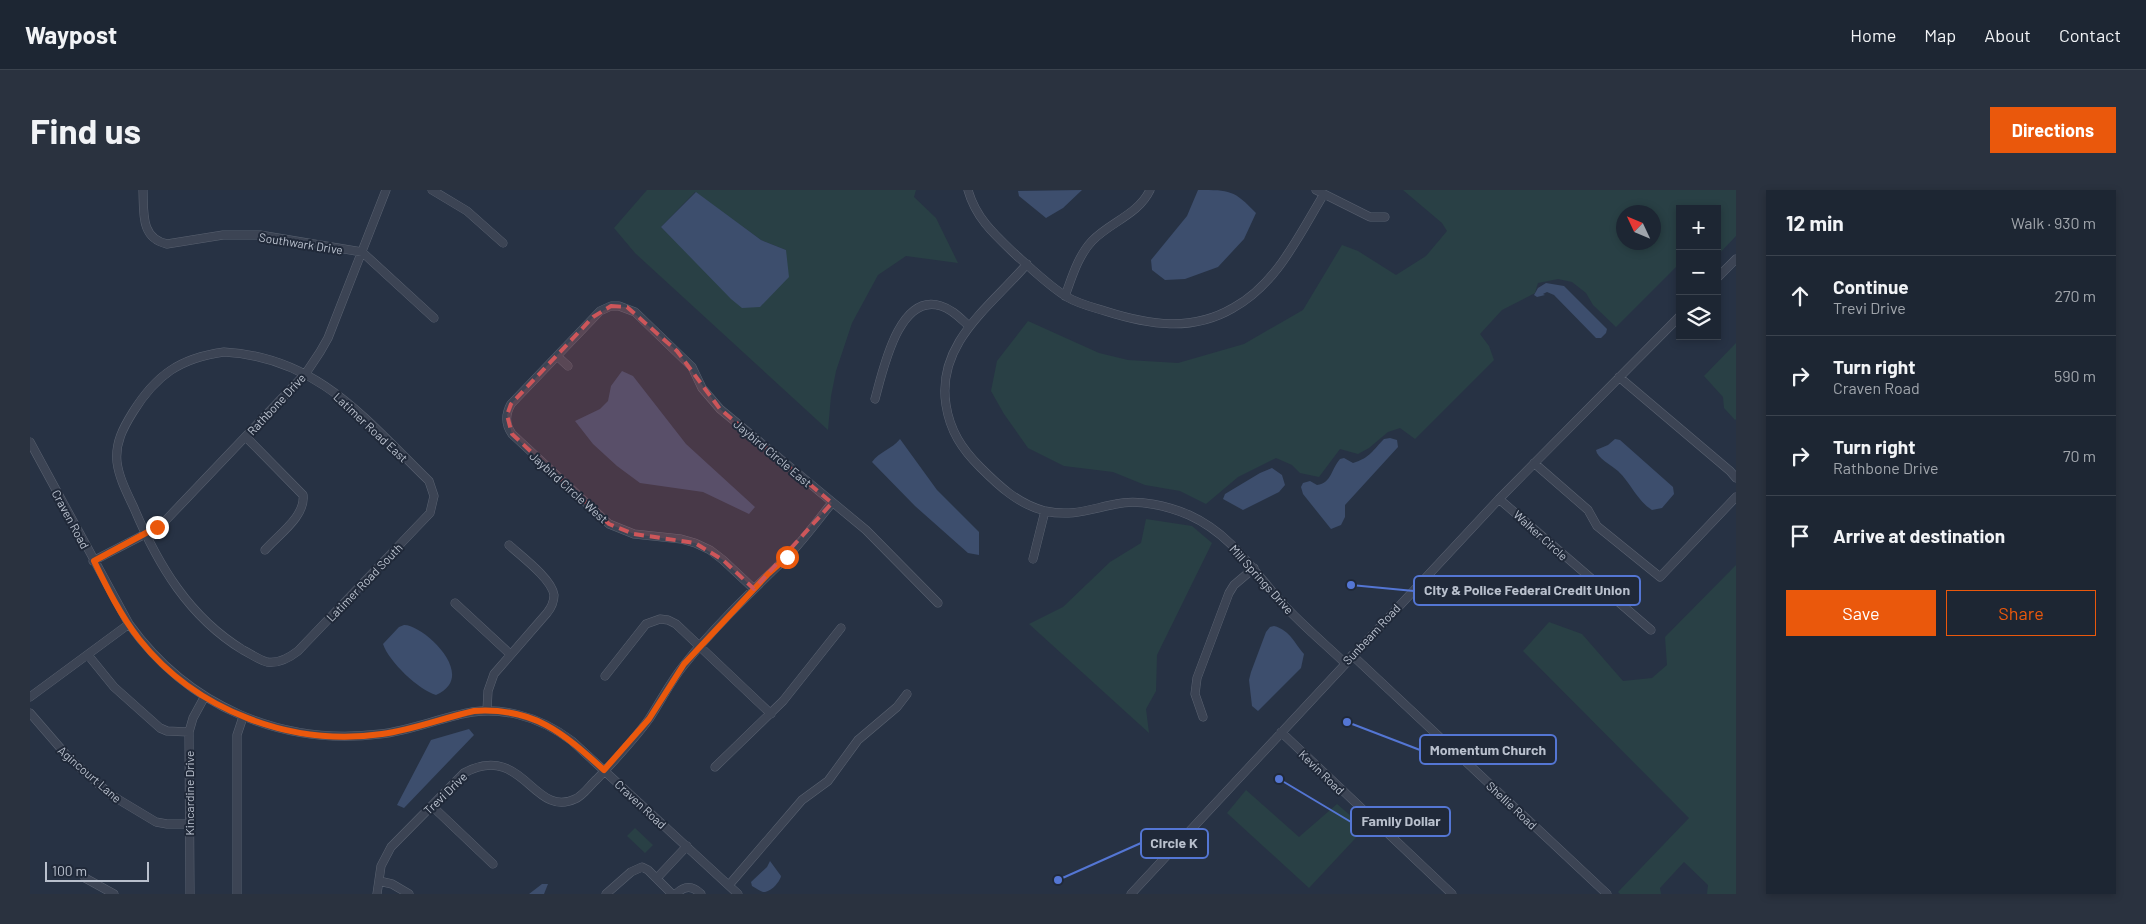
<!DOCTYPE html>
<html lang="en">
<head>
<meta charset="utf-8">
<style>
	body { margin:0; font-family:Barlow,sans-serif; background:#2a323f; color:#f1f3f6 }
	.controls { position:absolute; right:15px; top:15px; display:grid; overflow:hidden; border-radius:0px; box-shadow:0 2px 8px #0003 }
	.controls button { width:45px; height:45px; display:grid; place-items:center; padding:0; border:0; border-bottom:1px solid #3b434e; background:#1d2633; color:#f1f3f6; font:25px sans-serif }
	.compass { position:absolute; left:1586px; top:15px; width:45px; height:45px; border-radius:50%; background:#1d2633; box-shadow:0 2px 8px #0003; rotate:314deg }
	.scale { position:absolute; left:15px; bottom:12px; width:104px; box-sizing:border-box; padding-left:5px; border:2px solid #b9c0cd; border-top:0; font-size:14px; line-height:18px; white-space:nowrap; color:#b9c0cd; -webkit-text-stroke:4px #202939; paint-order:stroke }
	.stop { position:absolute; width:15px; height:15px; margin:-11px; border:4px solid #ea580c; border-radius:50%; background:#fff }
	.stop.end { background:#ea580c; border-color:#fff; box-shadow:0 1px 5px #0008 }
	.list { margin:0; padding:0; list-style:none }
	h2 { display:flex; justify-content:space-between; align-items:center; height:65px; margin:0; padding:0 20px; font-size:21px }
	h2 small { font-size:16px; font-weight:400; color:#a0a5ac }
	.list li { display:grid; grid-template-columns:32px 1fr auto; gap:15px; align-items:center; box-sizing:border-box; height:80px; padding:0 20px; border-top:1px solid #3b434e }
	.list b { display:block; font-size:19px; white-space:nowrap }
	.list p { margin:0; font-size:16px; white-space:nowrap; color:#a0a5ac }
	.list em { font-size:16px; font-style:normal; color:#a0a5ac }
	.actions { display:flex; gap:10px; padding:15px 20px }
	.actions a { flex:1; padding:11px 0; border:1px solid #ea580c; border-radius:0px; text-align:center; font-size:18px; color:#ea580c }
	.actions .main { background:#ea580c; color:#fff }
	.icon { flex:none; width:28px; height:28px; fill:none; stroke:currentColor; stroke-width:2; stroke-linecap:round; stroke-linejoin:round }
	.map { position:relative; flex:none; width:1706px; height:704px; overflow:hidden; border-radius:0px }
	header { display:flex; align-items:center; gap:30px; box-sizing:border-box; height:70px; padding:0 25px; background:#1d2633; border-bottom:1px solid #3b434e }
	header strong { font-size:24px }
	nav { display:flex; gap:28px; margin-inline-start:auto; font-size:18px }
	.intro { display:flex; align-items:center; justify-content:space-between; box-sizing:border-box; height:120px; padding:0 30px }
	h1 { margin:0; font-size:35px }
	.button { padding:12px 22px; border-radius:0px; background:#ea580c; color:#fff; font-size:18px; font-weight:700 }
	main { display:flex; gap:30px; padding:0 30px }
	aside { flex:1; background:#1d2633; border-radius:0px; box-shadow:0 2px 8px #0003 }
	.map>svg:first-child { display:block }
</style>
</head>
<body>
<header>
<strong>Waypost</strong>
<nav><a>Home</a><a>Map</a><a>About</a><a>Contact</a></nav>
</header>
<div class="intro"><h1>Find us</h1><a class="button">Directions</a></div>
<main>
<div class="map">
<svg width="1706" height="704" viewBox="0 0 1706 704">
	<rect width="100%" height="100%" fill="#273244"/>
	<path fill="#294045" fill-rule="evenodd" d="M617,0H886L884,7L906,28L928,73L876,66L848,85L822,133L806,181L801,206L798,240L605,63L584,38ZM665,2L731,50L756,60L665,70L631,37Z
		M1373,0H1706V46L1687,66V19H1650V73L1586,137L1563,115L1556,103L1542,92L1528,89L1508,93L1505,103L1472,120L1450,144L1459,156L1464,170L1385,249L1370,238L1358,242L1339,258L1328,264L1310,259L1289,287L1270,283L1262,275L1246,268L1208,287L1176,314L1150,301L1115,295L1083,282L1034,276L998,258L974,224L961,201L967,171L998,131L1069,163L1098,170L1148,173L1214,154L1273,120L1312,55L1328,61L1366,85L1396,66L1417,41L1412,33ZM1594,22H1624V52H1594Z
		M1706,153V229L1705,230L1694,218L1693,207L1674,186Z
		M1116,329L1162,336L1182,353L1127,465L1126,501L1116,519L1119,543L999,434L1033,417L1080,372L1111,353Z
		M1706,375V704H1677L1678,695L1654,672L1630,698L1631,704H1590L1588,702L1659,628L1493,461L1519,432L1552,444L1593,491L1622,488L1637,475L1635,447Z
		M1216,600L1269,647L1307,614L1335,638L1279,698L1197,623Z
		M605,638L623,655L615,663L597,646Z"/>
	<path fill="#3d4e6d" d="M1052,0L1033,18L1016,28L989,6L988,1Z
		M1168,0C1200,0 1204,0 1226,23L1214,49L1188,77L1155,89L1135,90L1122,80L1121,70L1157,26Z
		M666,2L731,50L756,60L759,87L730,117L712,118L701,109L631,37Z
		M1516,93L1534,96L1577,139L1576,143L1571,148H1566L1524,105L1517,102L1513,104L1515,105L1507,107L1504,105L1508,98Z
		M592,181L603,186L656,254L725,317L719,324L673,302L610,293L587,276L563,254L545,231L570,219L578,211L581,196Z
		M1360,248L1367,250L1368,257L1315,315V327L1311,335L1301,339L1273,304L1271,297L1273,293L1280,291L1287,295C1302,293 1301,279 1310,269L1314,268L1323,273C1340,268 1343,260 1354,249Z
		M870,249L907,300L949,342V365L938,363L885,316L842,272C849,262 862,259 870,249Z
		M1585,249L1590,250L1643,297L1644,304L1632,318L1622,320C1607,311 1601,293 1588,281C1581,275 1567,268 1566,260L1578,255Z
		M1242,278L1252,285L1255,295L1249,302L1213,320L1193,309L1195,304L1230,283Z
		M374,435C392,434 450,486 406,505C389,500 359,472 353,454L369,437Z
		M1244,436C1260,440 1265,454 1274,464L1271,478L1228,521L1222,516L1219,490L1221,482L1236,442L1240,437Z
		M439,539L444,545L374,618L367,615L401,550Z
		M740,671L751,686C750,692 740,703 733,702C730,701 726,698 722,696L721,692L737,677Z
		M512,694H518L514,704H499Z"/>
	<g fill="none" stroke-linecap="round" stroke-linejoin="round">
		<defs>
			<path id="minor" d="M113,0C114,22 110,48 137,54L193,45H230L332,62L404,128
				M402,0L437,21L473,53
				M938,0C946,29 966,46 987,66C1002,79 1019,96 1037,107C1049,114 1062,117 1075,121C1119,135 1162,142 1203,118C1247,94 1269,45 1294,4
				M1286,0L1340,27H1355
				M997,74C961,116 906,153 916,215C920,241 932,259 950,277C969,296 988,314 1015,321C1042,327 1060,319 1086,314C1109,309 1138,316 1159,325C1201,344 1223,380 1252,413C1271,434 1294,453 1315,473
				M1687,88L1706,69
				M1035,106C1042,87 1048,66 1062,51C1080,32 1108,25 1120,0
				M194,162C288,167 336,230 399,291L404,306L400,323L268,461C259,468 249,474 237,472C229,470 221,464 213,460C159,427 128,375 104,318C97,303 89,288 87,272C85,253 93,238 103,222C126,185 150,168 194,162Z
				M527,166L538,176
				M1589,187L1700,281L1706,288
				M845,209C853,180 869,102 911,116C922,119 931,129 939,136
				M216,247L273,305C276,326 248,345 235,360
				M0,252L99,434C158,516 250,556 350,544C377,541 402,531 428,525C468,514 509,526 542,551L708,704
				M1504,273L1558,320L1567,336L1630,387L1706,307
				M1469,309L1621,440
				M1003,369L1015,321
				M63,371L123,340L136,330L276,183L290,162L298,148L356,0
				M724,399L693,370L680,360L665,353L651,349L604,344L579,334L482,244C475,234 475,225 481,214L570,121L581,116H589L605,122L662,177L672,198L690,219L836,340L908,413
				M425,413L480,464
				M58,465L84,497L130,538L137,541L159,542
				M1322,465L1577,704
				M575,486L616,434L630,429L638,430L646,434L741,524
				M0,507L99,434
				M457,520L458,501L464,484L517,423C521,418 524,412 524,405C522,389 491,366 479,355
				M0,523L39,568L81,605L126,632L137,634H159
				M1173,527L1165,504L1167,488L1199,403L1204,395L1224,378
				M1251,542L1422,704
				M685,577L753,511L811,438
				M402,616L463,674
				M55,688L84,704
				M627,688L657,656
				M349,691L362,694L379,704
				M699,695L772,610L798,591L828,550L867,517L877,504
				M160,704L159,542L163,528L175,506
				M207,704V545L213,527
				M347,704L351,676L361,657L434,583C493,551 503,629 545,609C553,606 560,595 567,589C585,570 604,550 619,529C631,511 640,492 654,475C685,436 721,402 756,368C773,351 787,331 802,313
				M576,704L601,682L612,677L618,680L642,704
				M646,704C655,695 663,696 671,704
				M1101,704L1469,309L1650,126"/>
		</defs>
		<use href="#minor" stroke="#5a6271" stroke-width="9"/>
		<use href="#minor" stroke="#3c4454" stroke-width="8"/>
	</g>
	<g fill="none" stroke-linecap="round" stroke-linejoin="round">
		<path stroke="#ea580c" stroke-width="6" d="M127,337L64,371C77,398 91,426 109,449C166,521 262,557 352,544C383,540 413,528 444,521C504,517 533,543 574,580L619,529L654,474L738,384L757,367"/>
	</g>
	<path fill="#cd565a" fill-opacity="0.2" stroke="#cd565a" stroke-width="4" stroke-dasharray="10 6" stroke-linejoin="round" d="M581,116L597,117L647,161L690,219L802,313L724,399L693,370L665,353L604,344L579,334L482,244L477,225L481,214L563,127Z"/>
	<g text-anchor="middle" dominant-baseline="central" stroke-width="4" stroke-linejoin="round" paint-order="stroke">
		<g font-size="12" fill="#b9c0cd" stroke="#202939">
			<text transform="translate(271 53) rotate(9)">Southwark Drive</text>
			<text transform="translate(246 214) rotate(-47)">Rathbone Drive</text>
			<text transform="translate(341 237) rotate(43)">Latimer Road East</text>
			<text transform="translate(743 263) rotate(40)">Jaybird Circle East</text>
			<text transform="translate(539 297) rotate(42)">Jaybird Circle West</text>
			<text transform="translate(41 329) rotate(62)">Craven Road</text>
			<text transform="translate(1511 345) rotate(42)">Walker Circle</text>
			<text transform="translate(1232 389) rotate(48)">Mill Springs Drive</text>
			<text transform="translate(334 392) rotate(-46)">Latimer Road South</text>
			<text transform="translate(1341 444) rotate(-47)">Sunbeam Road</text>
			<text transform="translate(1292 582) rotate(44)">Kevin Road</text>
			<text transform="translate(60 584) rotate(41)">Agincourt Lane</text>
			<text transform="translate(159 603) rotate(-90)">Kincardine Drive</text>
			<text transform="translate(415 603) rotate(-44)">Trevi Drive</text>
			<text transform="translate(611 614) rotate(43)">Craven Road</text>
			<text transform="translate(1482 615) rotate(43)">Shellie Road</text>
		</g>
	</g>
	<path fill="none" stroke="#5476d4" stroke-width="2" d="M1321 395L1384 401M1317 532L1390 560M1249 589L1321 632M1028 690L1111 653"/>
	<g fill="#5476d4" stroke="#202939" stroke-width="2">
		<circle cx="1321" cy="395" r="5"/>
		<circle cx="1317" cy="532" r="5"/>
		<circle cx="1249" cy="589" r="5"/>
		<circle cx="1028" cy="690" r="5"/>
	</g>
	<g fill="#202939" stroke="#5476d4" stroke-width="2">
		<rect x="1384" y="386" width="226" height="29" rx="5"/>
		<rect x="1390" y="545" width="136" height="29" rx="5"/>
		<rect x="1321" y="617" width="99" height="29" rx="5"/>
		<rect x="1111" y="639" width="67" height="29" rx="5"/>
	</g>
	<g font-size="14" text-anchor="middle" font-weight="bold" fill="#b9c0cd">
		<text x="1497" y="405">City &amp; Police Federal Credit Union</text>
		<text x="1458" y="565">Momentum Church</text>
		<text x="1371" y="636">Family Dollar</text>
		<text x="1144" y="658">Circle K</text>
	</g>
</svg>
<div class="controls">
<button>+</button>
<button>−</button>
<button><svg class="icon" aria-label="layers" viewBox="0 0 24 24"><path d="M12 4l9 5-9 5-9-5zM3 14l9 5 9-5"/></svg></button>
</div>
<svg class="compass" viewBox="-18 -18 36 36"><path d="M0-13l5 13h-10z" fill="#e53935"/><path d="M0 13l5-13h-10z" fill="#a0a5ac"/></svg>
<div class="scale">100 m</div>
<div class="stop" style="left:757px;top:367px"></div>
<div class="stop end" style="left:127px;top:337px"></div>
</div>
<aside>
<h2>12 min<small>Walk · 930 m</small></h2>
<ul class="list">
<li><svg class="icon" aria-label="ahead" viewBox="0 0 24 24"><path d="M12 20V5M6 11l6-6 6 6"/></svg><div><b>Continue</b><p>Trevi Drive</p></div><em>270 m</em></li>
<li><svg class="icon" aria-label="right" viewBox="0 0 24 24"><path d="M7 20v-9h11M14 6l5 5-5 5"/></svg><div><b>Turn right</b><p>Craven Road</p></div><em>590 m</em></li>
<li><svg class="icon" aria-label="right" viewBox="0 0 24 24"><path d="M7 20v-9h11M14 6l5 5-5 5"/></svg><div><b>Turn right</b><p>Rathbone Drive</p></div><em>70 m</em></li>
<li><svg class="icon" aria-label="arrive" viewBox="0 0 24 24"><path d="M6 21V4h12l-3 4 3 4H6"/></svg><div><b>Arrive at destination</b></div></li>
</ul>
<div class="actions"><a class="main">Save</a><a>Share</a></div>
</aside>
</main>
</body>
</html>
